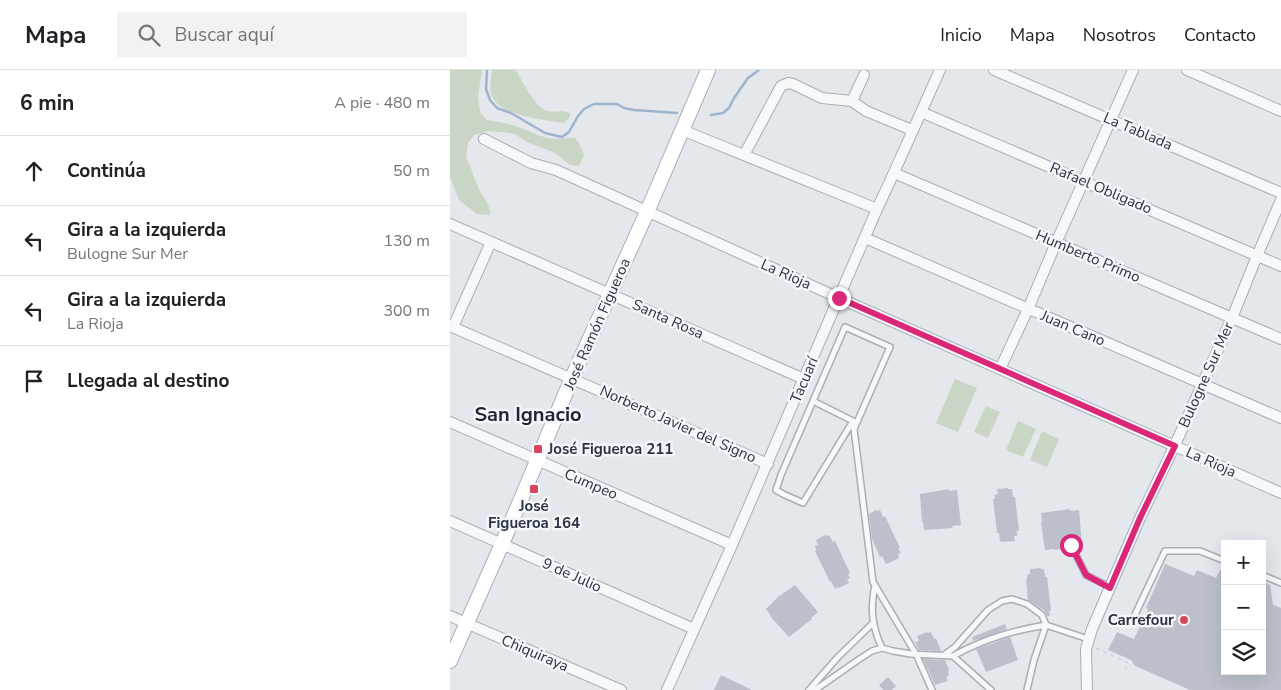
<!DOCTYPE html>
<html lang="es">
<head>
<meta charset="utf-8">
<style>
	body { margin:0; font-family:"Nunito Sans",sans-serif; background:#f2f2f2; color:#202124 }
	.controls { position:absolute; right:15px; bottom:15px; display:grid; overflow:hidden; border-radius:0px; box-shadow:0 5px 20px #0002 }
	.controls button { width:45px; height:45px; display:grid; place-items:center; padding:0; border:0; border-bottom:1px solid #e0e0e0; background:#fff; color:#202124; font:25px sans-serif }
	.stop { position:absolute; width:15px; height:15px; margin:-11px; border:4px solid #db2777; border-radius:50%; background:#fff }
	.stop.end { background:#db2777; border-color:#fff; box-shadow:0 1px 5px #0008 }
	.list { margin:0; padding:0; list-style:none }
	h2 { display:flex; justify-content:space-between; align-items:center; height:65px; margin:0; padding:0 20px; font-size:21px }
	h2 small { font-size:16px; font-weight:400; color:#757577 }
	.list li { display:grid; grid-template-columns:32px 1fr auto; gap:15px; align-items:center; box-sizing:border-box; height:70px; padding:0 20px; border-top:1px solid #e0e0e0 }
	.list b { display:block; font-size:19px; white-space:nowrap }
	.list p { margin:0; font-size:16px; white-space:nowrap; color:#757577 }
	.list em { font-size:16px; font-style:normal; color:#757577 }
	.icon { flex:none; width:28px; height:28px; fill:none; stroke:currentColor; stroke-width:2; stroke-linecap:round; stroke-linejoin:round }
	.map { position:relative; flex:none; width:831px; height:620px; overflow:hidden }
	header { display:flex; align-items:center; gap:30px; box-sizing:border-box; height:70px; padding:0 25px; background:#fff; border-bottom:1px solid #e0e0e0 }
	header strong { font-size:24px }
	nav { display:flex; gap:28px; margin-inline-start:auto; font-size:18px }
	.search { width:350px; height:45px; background:#f2f2f2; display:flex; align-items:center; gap:12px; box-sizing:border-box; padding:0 18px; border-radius:0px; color:#757577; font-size:19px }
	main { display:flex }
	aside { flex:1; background:#fff }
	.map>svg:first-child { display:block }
</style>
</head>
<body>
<header>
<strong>Mapa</strong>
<div class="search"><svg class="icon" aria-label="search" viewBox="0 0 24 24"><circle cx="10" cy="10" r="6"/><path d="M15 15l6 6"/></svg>Buscar aquí</div>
<nav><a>Inicio</a><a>Mapa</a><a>Nosotros</a><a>Contacto</a></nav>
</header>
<main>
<aside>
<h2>6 min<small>A pie · 480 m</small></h2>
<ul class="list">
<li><svg class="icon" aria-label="ahead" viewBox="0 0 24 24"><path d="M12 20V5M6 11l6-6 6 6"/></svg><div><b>Continúa</b></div><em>50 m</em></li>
<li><svg class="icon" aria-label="left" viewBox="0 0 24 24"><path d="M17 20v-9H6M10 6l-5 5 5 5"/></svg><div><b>Gira a la izquierda</b><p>Bulogne Sur Mer</p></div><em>130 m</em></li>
<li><svg class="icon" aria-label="left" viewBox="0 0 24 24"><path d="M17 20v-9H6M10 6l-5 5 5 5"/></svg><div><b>Gira a la izquierda</b><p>La Rioja</p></div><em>300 m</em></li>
<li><svg class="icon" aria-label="arrive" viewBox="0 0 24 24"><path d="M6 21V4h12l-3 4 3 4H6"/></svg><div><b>Llegada al destino</b></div></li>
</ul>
</aside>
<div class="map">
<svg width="831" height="620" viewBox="0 0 831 620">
	<rect width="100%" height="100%" fill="#e4e7ec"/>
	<path fill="#c9d6c5" d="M0,0H32L28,26L30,42L37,50C47,52 58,53 68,57C77,60 87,65 97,68C107,70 115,67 125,68L129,73L134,85L129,96L120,95L105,83L75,71L65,64L53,62L39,61L24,65L18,73L16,88C22,98 24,109 29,119C33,128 41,134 40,145L27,144L9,130L0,107Z
		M42,0H66C72,11 85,37 97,41C104,43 112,39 120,43V47L113,53C94,50 52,46 42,27C39,19 41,8 42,0Z
		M505,309L527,318L508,362L486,353Z
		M536,336L550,342L538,368L524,362Z
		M568,351L586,359L573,387L556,380Z
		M592,361L609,369L597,397L580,390Z"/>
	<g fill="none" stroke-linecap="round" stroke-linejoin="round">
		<path stroke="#9fb4cc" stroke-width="2.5" d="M37,0L36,19L40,30L47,38L61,43L95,63L112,67L119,62L128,46L134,39L144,34H167L174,38L184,40L227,43
			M261,45L273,43L279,38L284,28L298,8L309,0"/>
	</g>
	<path fill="#bbc0ca" d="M558,418V419H562L563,427H565L569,461H567V466H564L565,471L553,472L550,471L549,463H547L543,429H545L544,425L548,424L547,419Z
		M499,419V421L507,420L511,455L502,456L503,458L474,460L473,452H472L470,424Z
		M620,439V441L629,440L632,475L626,476L624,472L621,471L617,473L618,478L604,480V479L595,480L591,453L592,452L591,443Z
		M426,440L427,441L430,440L433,447L435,446L450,478L448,479L451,483L448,484L449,488L439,493L436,494L432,486L430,487L422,469L419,444Z
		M375,465L376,466L379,465L383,472L385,471L400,503L398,504L400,508L397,509L399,513L389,518L388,517L385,519L381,511L380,512L365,481L366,480L365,476L368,475L366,470Z
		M715,494L744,506L747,500L766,508L773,495H775V601H812V511L820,515L823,535L831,538V620H740L685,596L681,590L658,580L667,562L684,569L698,539L696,538Z
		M591,498V499H594L595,507H597L601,541H599L600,546H597L595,541L578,530L576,509H577V505L580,504V499Z
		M345,515L368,542L361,548L362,549L339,567L320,546H321L316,539L328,527Z
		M555,554L557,559L523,571L522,567Z
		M477,562V563L481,562L484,569L486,568L491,581L469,580L465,572L469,571L467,566Z
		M560,567L568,590L536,602L526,579Z
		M473,589L495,590L499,600L498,601L499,605L496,607L498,611L485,615Z
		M271,605L302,620H264Z
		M438,607L446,616L442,620H433L429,615Z"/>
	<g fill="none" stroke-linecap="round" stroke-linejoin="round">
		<defs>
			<path id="lane" d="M363,331L395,257L440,277L404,359
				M403,351L363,331L331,405L326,420L333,424L353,433L403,351L423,512L466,584L482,620
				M621,475L636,505L660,517
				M812,505L831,513
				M425,515C420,538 422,557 432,578
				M683,549L715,481H750L775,491
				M494,585L505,577L538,540L552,531L562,529L577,534L592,545L596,555C561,561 534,569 503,586
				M359,620L388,587L423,553
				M365,620L411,588L422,581L432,578L443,581L461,584L503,586L541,620
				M577,620L584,590L596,555L638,569"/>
			<path id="street" d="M544,0L831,123
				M737,0L831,41
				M402,31L414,5
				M471,42L831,196
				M232,60L427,139
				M34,69L81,93L106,100L389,228L831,423
				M294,85L331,16L338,13L343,14L372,28L402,31L416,41L462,60
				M444,103L831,269
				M0,154L354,309
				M415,168L831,348
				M0,256L318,394
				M3,257L41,172
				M550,299L578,239L606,173L683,0
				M0,352L282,475
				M0,451L244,559
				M0,546L171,620
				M217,620L282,475L427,139C449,93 469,46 490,0
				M637,620L636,579L642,559L690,448L725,375L782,248L807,186L831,130"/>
			<path id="secondary" d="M0,591L52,474L122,308L197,142L258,0"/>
		</defs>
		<use href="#lane" stroke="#a9aeb7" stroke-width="8"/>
		<use href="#street" stroke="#a9aeb7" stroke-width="12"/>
		<use href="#secondary" stroke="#a9aeb7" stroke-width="16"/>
		<path stroke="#c2c5cb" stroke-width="1" stroke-dasharray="4 4" stroke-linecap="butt" d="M646,578L678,593L675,599"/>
		<use href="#lane" stroke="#f7f8fa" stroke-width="5"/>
		<use href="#street" stroke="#f7f8fa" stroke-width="10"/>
		<use href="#secondary" stroke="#fff" stroke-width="14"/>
	</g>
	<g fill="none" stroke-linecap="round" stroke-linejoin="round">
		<path stroke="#db2777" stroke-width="6" d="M389,228L725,376L690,448L660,518L636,505L621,475"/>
	</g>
	<g fill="#d1495b" stroke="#f4f6f9" stroke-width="2">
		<rect x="83" y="374" width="10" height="10" rx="2.5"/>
		<rect x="79" y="414" width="10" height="10" rx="2.5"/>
		<circle cx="734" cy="550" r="5"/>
	</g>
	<g text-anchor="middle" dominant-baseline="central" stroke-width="5" stroke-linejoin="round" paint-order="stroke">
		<g font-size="15" fill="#2b3445" stroke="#f4f6f9">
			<text transform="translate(688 61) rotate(23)">La Tablada</text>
			<text transform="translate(651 118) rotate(23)">Rafael Obligado</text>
			<text transform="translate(638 186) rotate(23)">Humberto Primo</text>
			<text transform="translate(336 204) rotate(24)">La Rioja</text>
			<text transform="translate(218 249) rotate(24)">Santa Rosa</text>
			<text transform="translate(147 254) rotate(-66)">José Ramón Figueroa</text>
			<text transform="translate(623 258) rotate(23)">Juan Cano</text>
			<text transform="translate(756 305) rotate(-66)">Bulogne Sur Mer</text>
			<text transform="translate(354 310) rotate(-67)">Tacuarí</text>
			<text transform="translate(228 354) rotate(24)">Norberto Javier del Signo</text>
			<text transform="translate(761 392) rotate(24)">La Rioja</text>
			<text transform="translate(141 414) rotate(23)">Cumpeo</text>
			<text transform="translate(122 505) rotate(24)">9 de Julio</text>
			<text transform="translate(85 583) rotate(23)">Chiquiraya</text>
		</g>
		<g font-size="15" font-weight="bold" fill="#2b3445" stroke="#f4f6f9" text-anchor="start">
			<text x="98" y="379">José Figueroa 211</text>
			<text x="84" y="436" text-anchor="middle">José<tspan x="84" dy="17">Figueroa 164</tspan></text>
			<text x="724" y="550" text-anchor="end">Carrefour</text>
		</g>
		<g font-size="20" font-weight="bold" fill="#1d2536" stroke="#f4f6f9">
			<text x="78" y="344">San Ignacio</text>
		</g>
	</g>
</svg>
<div class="controls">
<button>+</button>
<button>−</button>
<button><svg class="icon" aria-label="layers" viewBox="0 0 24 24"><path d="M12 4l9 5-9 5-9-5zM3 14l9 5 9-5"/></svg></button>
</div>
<div class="stop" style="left:621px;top:475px"></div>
<div class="stop end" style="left:389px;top:228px"></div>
</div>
</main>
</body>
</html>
